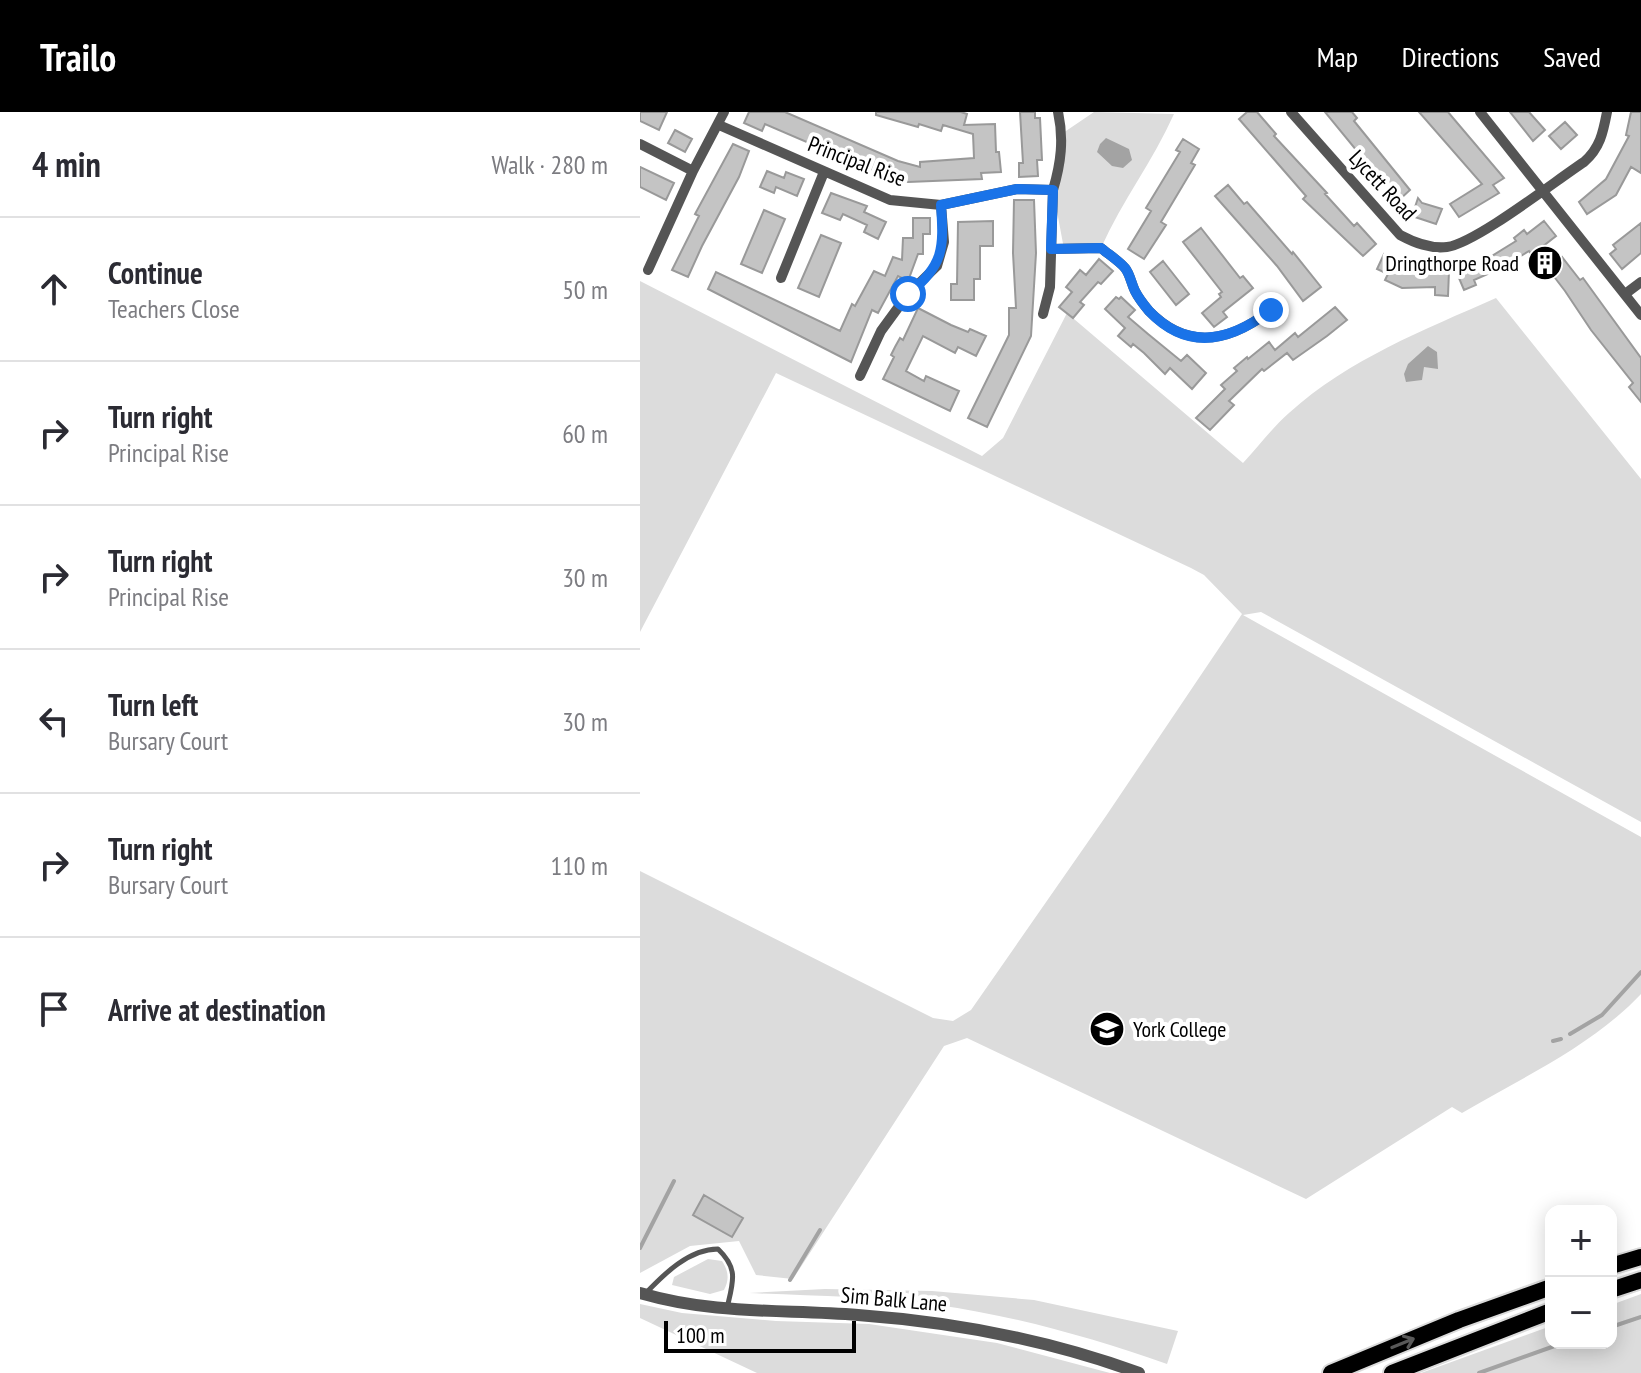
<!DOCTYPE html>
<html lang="en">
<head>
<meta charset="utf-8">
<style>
	body { margin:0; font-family:"PT Sans Narrow",sans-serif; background:#f2f2f3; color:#2b2b33 }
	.controls { position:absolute; right:24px; bottom:24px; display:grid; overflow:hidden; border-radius:16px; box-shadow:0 4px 20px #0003 }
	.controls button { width:72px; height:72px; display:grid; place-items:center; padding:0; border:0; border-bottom:2px solid #e1e1e2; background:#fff; color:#2b2b33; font:40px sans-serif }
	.scale { position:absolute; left:24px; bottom:20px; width:192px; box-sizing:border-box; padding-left:8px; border:4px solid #000; border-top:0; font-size:22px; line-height:28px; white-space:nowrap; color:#000; -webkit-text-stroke:6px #fff; paint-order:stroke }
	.stop { position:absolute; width:24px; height:24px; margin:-18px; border:6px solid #1a73e8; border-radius:50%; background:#fff }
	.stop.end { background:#1a73e8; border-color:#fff; box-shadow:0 2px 8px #0008 }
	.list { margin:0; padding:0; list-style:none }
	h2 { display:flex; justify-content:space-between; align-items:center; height:104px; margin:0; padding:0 32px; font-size:34px }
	h2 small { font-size:26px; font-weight:400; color:#7c7c81 }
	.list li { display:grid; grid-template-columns:52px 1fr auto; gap:24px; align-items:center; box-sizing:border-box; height:144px; padding:0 32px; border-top:2px solid #e1e1e2 }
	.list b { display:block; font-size:30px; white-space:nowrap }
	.list p { margin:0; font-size:26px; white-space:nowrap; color:#7c7c81 }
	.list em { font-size:26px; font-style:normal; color:#7c7c81 }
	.icon { flex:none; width:44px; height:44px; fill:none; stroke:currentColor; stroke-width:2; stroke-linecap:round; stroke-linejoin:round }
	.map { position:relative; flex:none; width:1001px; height:1261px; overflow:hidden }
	header { display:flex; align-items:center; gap:48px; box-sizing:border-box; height:112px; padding:0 40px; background:#000; color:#fff }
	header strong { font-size:38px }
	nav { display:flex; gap:44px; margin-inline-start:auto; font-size:28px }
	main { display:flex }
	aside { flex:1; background:#fff }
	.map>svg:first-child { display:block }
</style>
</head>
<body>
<header>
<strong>Trailo</strong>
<nav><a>Map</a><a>Directions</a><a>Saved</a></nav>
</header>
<main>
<aside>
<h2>4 min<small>Walk · 280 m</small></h2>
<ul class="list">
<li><svg class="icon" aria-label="ahead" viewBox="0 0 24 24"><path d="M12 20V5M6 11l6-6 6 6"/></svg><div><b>Continue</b><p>Teachers Close</p></div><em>50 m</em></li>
<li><svg class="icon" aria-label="right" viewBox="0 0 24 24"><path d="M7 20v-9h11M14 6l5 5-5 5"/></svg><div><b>Turn right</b><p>Principal Rise</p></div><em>60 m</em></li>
<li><svg class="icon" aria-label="right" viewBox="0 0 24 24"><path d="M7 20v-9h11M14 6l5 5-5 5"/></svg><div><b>Turn right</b><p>Principal Rise</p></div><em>30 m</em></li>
<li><svg class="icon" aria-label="left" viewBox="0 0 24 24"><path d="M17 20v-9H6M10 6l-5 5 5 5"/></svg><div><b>Turn left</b><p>Bursary Court</p></div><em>30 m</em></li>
<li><svg class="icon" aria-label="right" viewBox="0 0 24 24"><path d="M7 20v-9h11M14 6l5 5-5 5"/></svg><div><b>Turn right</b><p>Bursary Court</p></div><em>110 m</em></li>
<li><svg class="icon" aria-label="arrive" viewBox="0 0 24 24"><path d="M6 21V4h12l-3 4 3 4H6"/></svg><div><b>Arrive at destination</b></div></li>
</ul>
</aside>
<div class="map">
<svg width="1001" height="1261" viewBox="0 0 1001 1261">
	<rect width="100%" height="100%" fill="#fff"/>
	<path fill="#dcdcdc" d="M454,0L534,2C513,49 482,89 461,136L424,137L413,78L423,21Z
		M0,169L342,344L363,326L427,201L603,351C618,335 632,316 649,301C709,247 784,218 856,186L1001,367V710L621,500L603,503L1001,725V882C952,934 883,965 822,1001L812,995L666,1087L327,926L304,934L153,1167L116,1163L99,1129L50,1134L0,1161V759L293,906L313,909L331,898L466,704L602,502L564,463L551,456L136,261L0,520Z
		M68,1147L82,1149C88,1158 90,1167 84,1178L70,1182L32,1173L34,1165Z
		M185,1177L292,1179L394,1188L538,1219L527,1252C452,1226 376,1204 297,1193C235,1184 171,1184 109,1181Z
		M1001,1182V1261H781L911,1214V1231H971V1193Z
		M0,1192L42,1201L136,1209L229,1212L357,1231L470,1261H117L0,1206Z"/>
	<path fill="#a3a3a3" d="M466,26L489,37L492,48L483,56L472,54L457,40L460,32Z
		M788,234L797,240L798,257L784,255L782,268L766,270L764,262L768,252Z"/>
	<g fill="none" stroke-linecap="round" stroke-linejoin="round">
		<path stroke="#a3a3a3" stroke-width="4" d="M930,922L962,903L1001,860
			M913,929L921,927
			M0,1136L34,1069
			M150,1168L180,1118
			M971,1215L1001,1205
			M839,1261L923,1231"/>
	</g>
	<path fill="#c4c4c4" stroke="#999" stroke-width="2" d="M0,0H27L19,18L0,9Z
		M109,0H145L258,49L280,55V50L334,46L333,22L303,13L301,19L279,12L278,15L236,3V0H321L327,2L324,13L355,12L356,40H359L361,60L341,61L342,67L268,70L248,65L125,12L122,19L104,11Z
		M380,0H395V6H400L402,48H397L398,64L379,65V51H383Z
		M607,0H617L636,22L634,24L687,81L685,82L714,114L717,111L736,132L723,144L663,87L666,84L599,7Z
		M685,0H712L717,6L714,9L770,78L758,89Z
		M779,0H808L864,66L853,73L859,81L819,105L810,92L842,72Z
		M870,0H889L905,18L893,29Z
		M991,0H1001V61L991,55L976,83L947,102L939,90L966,67L989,24L986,23Z
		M925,10L937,23L921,37L909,24Z
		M35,18L52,27L45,40L28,31Z
		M543,27L559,37L551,51L555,53L521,110L526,113L504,147L488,137L511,99L506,96L540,40L536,38Z
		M93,32L109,39L99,65L62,134L48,165L32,158L59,104L55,102Z
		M0,55L34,71L26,88L0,75Z
		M127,59L144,66L146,60L164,67L157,84L136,75L134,81L120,75Z
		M588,73L604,92L607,90L652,142L653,140L681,175L663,189L637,154L575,84Z
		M191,81L227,94L224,100L246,110L238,127L224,120L227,113L203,102L200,108L182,101Z
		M778,86L782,91L802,97L796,112L772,104Z
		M374,88H394L396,141L391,224L347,315L328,306L369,223V196H376L373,141Z
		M124,98L145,107L122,161L101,152Z
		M273,106H290V122H283V142H278L268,169L258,164L238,201L232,198L211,250L68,177L76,160L200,219L212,192L215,194L234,159L245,164L253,145L262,148L263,126H273Z
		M353,109V134H340V167H334V188H311V172H317L318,110Z
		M904,109L916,124L902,135L914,152L922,145L940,168L943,166L1001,246V290L989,275L993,271L951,218L925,179L912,162L907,165L889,139L861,156L834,168L836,173L824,178L816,159L847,147L876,129L874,126L884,118L887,122Z
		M1001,111V141L982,157L970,142L976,137L973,133Z
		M561,116L600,166L603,164L613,176L583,200L587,205L574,215L562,201L581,185L579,182L582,180L543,130Z
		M181,123L201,131L179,185L158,176Z
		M744,142L778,158L809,159L808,184L795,183V175L762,176L745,168L748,162L737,157Z
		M459,147L473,159L461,172L458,170L440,190L444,193L433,206L419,195L432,180L426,175L440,158L446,163Z
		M523,149L549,182L536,193L510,160Z
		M476,185L479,187L481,185L495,198L488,205L508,222L541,249L547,243L566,261L552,277L530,256L525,262L504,241L493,232L491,235L478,224L485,216L465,197Z
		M695,195L707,208L687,224L653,248L647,241L624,259L622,257L589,289L594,293L570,318L556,306L585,277L581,273L597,259L594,256L607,245L608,247L629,230L635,238L655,221L658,225Z
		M278,196L311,213L328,220L330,217L346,224L336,244L318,235L315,241L283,224L266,259L284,269L286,264L319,279L310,299L243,267L254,245L251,243L255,235L260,226L263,228Z
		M64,1083L103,1106L92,1125L53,1103Z"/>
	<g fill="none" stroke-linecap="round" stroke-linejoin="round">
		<defs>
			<path id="trunk" d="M971,1154L1001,1145
				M971,1178L1001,1168
				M691,1261L819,1208L911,1175
				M752,1261L911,1199"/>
		</defs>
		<use href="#trunk" stroke="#dbdbdb" stroke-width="20"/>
		<path stroke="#555" stroke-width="5" d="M5,1182C24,1162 49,1137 78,1137C99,1157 93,1170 87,1196"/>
		<path stroke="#555" stroke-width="10" d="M651,0L760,123C775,131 790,137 807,135C836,131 915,69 944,50C960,36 963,21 967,0
			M840,0L1001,203
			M79,13L250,88L301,93L377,77L413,78L410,175L403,202
			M0,32L53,59L84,0
			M413,78C421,51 424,27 418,0
			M411,137L461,136C468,142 478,148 485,156C490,162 491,171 495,179C498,185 504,193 509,199C549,240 591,229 631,198
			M8,158L53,59
			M141,166L184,60
			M985,182L1001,170
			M220,264L241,219L268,182L297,154L304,130L301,93"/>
		<path stroke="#555" stroke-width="12" d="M0,1181C75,1203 142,1197 218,1203C314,1210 409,1228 499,1261"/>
		<use href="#trunk" stroke="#000" stroke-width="16"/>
	</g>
	<defs><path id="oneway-shaft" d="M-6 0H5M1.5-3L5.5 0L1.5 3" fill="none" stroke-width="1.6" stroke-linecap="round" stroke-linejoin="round" transform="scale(2)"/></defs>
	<use stroke="#595959" href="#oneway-shaft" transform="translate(763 1231) rotate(-22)"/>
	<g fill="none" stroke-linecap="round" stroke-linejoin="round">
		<path stroke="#1a73e8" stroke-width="10" d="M268,182C304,154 304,136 301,93L377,77L413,78L411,137L461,136C468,142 478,148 485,156C490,162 491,171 495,179C498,185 504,193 509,199C548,240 591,229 631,198"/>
	</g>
	<defs>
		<symbol id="building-disc" viewBox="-11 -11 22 22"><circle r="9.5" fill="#000" stroke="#fff"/><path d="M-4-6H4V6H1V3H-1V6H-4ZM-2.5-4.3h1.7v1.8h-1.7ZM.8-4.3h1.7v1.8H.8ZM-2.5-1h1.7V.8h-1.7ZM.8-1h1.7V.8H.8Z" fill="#fff"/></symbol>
		<symbol id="university-disc" viewBox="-11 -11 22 22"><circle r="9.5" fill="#000" stroke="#fff"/><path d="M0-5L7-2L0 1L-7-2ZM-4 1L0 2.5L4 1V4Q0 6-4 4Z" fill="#fff"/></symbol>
	</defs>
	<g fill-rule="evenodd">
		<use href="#building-disc" x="885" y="131" width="40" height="40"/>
		<use href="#university-disc" x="447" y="897" width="40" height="40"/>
	</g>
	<g text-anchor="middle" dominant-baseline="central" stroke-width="8" stroke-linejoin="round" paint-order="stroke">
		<g font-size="22" fill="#000" stroke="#fff">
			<text transform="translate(217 49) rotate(21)">Principal Rise</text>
			<text transform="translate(743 73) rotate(47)">Lycett Road</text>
			<text transform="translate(254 1187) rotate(5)">Sim Balk Lane</text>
		</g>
		<g font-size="22" fill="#000" stroke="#fff" text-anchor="end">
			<text x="879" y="151">Dringthorpe Road</text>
			<text x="493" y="917" text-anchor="start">York College</text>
		</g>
	</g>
</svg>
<div class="controls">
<button>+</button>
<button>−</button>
</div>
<div class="scale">100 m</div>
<div class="stop" style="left:268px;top:182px"></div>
<div class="stop end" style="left:631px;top:198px"></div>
</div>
</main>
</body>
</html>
